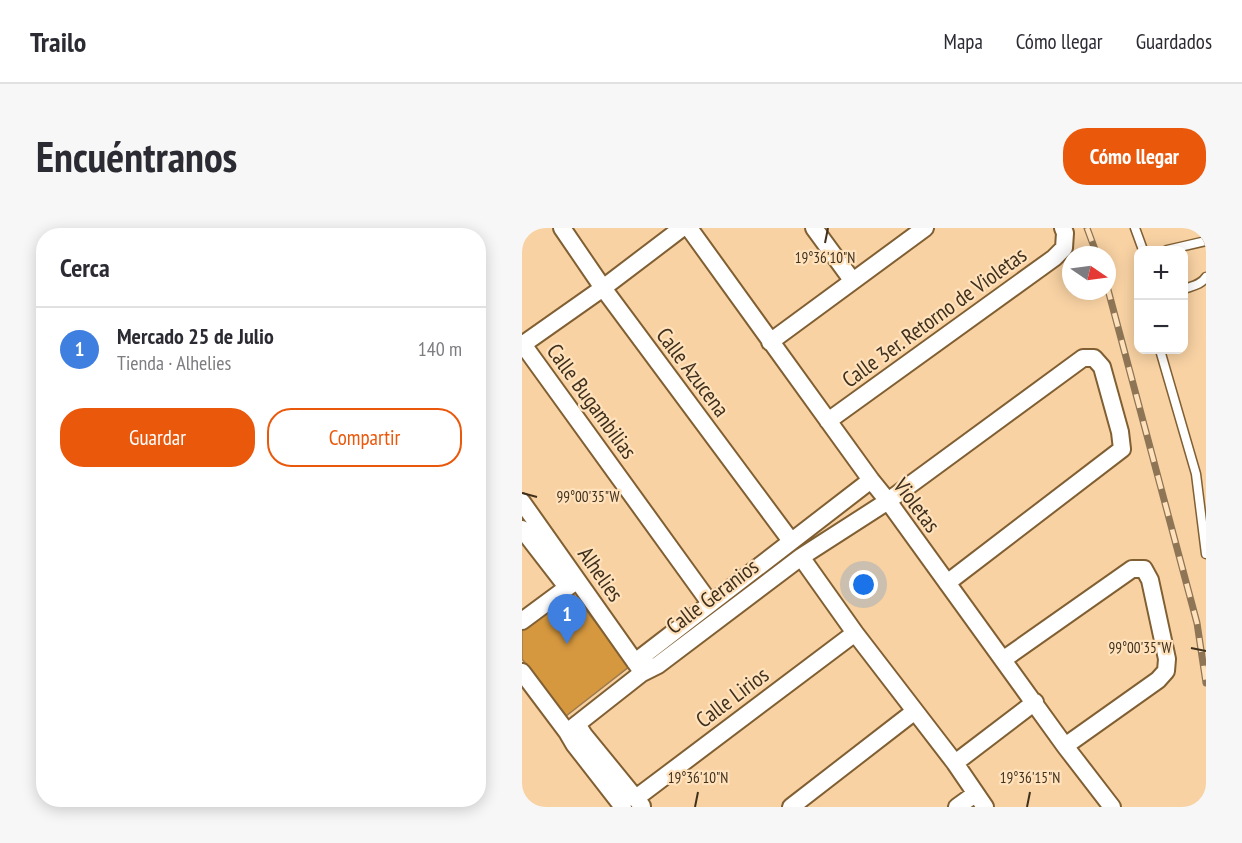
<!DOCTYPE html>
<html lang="es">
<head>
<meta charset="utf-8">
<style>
	body { margin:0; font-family:"PT Sans Narrow",sans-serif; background:#f7f7f7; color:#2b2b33 }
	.controls { position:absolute; right:18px; top:18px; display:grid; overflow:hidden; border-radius:12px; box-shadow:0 3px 15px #0003 }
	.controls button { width:54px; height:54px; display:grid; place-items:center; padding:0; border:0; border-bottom:2px solid #e1e1e2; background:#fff; color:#2b2b33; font:30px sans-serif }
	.compass { position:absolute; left:540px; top:18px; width:54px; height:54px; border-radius:50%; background:#fff; box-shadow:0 3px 15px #0003; rotate:103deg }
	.you { position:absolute; left:342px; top:357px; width:21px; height:21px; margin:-15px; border:4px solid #fff; border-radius:50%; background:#1a73e8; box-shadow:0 0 0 9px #1a73e833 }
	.badge { display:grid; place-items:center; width:39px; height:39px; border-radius:50%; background:#ea580c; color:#fff; font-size:20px; font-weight:700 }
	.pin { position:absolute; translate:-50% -50px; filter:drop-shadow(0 2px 3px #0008) }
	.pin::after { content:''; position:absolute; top:32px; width:21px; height:18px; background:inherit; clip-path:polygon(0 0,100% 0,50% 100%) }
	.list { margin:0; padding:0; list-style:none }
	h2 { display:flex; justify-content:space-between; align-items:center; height:78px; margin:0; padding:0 24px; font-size:26px }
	h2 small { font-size:20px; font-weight:400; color:#7c7c81 }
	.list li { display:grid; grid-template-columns:39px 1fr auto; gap:18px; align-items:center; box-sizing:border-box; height:84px; padding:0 24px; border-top:2px solid #e1e1e2 }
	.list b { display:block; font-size:22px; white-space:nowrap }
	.list p { margin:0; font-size:20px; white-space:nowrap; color:#7c7c81 }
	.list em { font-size:20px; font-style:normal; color:#7c7c81 }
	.actions { display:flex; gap:12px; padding:18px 24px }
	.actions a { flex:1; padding:14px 0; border:2px solid #ea580c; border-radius:24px; text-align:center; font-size:21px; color:#ea580c }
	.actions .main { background:#ea580c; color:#fff }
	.map { position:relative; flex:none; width:684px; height:579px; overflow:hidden; border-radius:24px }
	header { display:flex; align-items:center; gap:36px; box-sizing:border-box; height:84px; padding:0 30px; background:#fff; border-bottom:2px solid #e1e1e2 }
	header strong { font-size:28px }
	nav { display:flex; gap:33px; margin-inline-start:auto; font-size:21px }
	.intro { display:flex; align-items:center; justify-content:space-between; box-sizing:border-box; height:144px; padding:0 36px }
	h1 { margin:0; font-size:42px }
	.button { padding:15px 27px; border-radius:24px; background:#ea580c; color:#fff; font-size:21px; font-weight:700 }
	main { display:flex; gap:36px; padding:0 36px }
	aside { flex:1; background:#fff; border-radius:24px; box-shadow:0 3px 15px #0003 }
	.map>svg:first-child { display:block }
</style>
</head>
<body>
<header>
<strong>Trailo</strong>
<nav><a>Mapa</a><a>Cómo llegar</a><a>Guardados</a></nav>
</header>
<div class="intro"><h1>Encuéntranos</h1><a class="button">Cómo llegar</a></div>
<main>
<aside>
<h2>Cerca<small></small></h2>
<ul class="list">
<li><span class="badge" style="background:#3f7fe0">1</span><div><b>Mercado 25 de Julio</b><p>Tienda · Alhelies</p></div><em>140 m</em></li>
</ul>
<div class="actions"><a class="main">Guardar</a><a>Compartir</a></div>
</aside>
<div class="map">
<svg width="684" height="579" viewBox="0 0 684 579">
	<rect width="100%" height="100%" fill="#f8d2a3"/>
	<path fill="#d5983f" stroke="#9c794c" stroke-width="1.5" d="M49,363L108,438L44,488L0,431V401Z"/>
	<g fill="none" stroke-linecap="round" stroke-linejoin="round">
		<defs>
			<path id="lane" d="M613,0L621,22
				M645,22L684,13
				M662,61C670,58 679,57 684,49
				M638,122L674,246L684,326"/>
			<path id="street" d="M40,0L81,60L269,313
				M167,0L349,252L366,273L543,518L590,579
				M292,0L330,52
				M248,114L403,0
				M0,115L188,375
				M0,117L81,60L160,0
				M306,193L532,30L542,20L543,5L541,0
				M0,274L118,441
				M0,301L45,359
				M279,329L333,405L433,535L463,579
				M0,393L54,353
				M482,431L610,341H622L628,352L645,431L644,443L636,452L543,518
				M113,434L349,252
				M0,444L45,504L52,516L101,579
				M55,496L62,507L120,578
				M45,504L120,445L136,437L279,329L366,273L561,130H572L580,139L598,204L600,221L425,355
				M433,535L513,474
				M114,570L333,405
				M269,579L393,483
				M435,579L453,566"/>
		</defs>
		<use href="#lane" stroke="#805f33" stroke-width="11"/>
		<use href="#street" stroke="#805f33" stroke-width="20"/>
		<use href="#lane" stroke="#fff" stroke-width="8"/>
		<use href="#street" stroke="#fff" stroke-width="16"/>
		<defs>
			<path id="rail" d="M565,0L575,27
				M585,58L675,395L684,455"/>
		</defs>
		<use href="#rail" stroke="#8d7556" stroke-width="7"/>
		<use href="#rail" stroke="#ffe1bb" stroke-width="4.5" stroke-dasharray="14" stroke-linecap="butt"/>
	</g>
	<path fill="none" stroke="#3e301d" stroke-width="2" d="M303,15L306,0M0,265L15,269M669,420L684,423M173,579L176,564M505,579L508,564"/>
	<g text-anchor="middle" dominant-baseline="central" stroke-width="4.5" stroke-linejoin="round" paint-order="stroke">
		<g font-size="22" fill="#3e301d" stroke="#ffe1bb">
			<text transform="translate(412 89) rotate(-36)">Calle 3er. Retorno de Violetas</text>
			<text transform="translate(171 144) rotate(53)">Calle Azucena</text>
			<text transform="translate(70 173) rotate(54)">Calle Bugambilias</text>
			<text transform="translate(395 277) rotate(53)">Violetas</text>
			<text transform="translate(79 346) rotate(55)">Alhelies</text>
			<text transform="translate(190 368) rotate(-37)">Calle Geranios</text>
			<text transform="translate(210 469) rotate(-37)">Calle Lirios</text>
		</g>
	</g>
	<g font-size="15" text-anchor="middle" fill="#3e301d" stroke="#ffe1bb" stroke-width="4.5" stroke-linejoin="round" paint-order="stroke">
		<text x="303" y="35">19°36'10"N</text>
		<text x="66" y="274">99°00'35"W</text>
		<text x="618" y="425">99°00'35"W</text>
		<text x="176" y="555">19°36'10"N</text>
		<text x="508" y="555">19°36'15"N</text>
	</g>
</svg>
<div class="controls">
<button>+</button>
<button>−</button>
</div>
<svg class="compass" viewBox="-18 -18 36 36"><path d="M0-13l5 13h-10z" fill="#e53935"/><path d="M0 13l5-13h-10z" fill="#7c7c81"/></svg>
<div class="you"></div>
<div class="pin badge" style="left:45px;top:416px;background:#3f7fe0">1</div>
</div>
</main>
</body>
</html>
